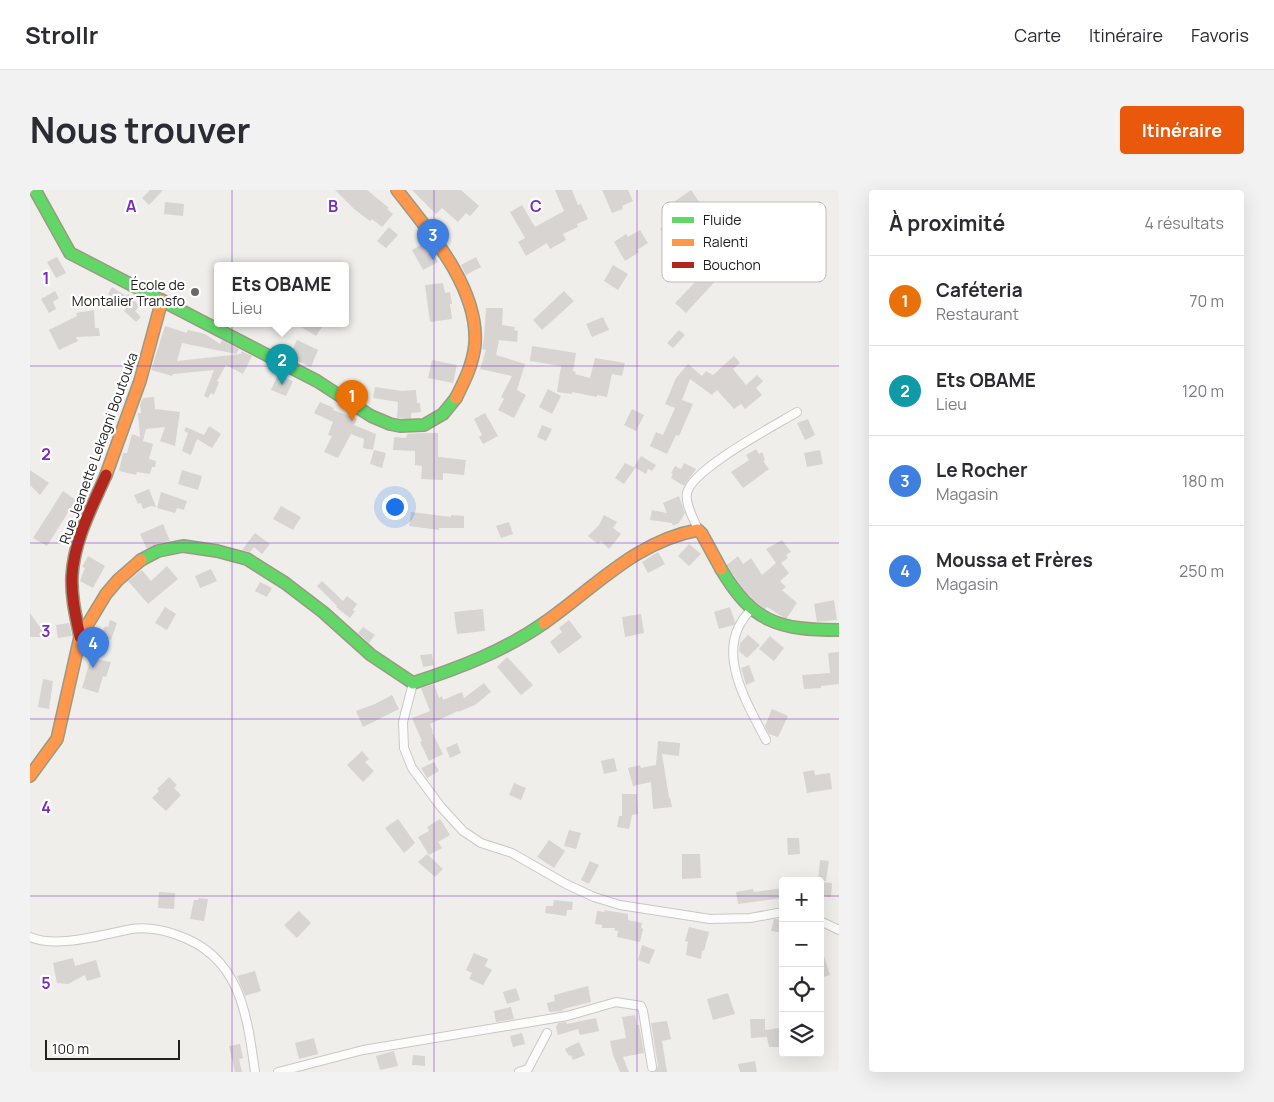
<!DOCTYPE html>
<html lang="fr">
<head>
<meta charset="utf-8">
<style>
	body { margin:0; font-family:Manrope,sans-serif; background:#f2f2f3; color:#2b2b33 }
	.controls { position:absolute; right:15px; bottom:15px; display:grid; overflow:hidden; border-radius:5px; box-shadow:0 5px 20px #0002 }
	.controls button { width:45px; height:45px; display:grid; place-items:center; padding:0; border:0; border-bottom:1px solid #e1e1e2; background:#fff; color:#2b2b33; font:25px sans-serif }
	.scale { position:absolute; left:15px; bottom:12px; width:135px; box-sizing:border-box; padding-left:5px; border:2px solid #222; border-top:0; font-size:14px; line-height:18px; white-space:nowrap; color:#222; -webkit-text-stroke:4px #fff; paint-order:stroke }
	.you { position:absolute; left:364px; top:316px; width:18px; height:18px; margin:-12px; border:4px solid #fff; border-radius:50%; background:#1a73e8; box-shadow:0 0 0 8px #1a73e833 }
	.badge { display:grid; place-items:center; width:32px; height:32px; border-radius:50%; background:#ea580c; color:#fff; font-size:16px; font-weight:700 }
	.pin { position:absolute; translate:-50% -41px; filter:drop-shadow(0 1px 2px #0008) }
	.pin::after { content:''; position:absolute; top:26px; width:18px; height:15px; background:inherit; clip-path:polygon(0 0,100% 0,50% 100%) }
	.popup { position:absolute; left:184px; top:72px; width:135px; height:65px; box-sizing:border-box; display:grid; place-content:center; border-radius:5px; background:#fff; filter:drop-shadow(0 1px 4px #0005); font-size:16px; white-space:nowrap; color:#7c7c81 }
	.popup b { font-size:19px; color:#2b2b33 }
	.popup::after { content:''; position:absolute; left:50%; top:100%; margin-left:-10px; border:10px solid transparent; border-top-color:#fff }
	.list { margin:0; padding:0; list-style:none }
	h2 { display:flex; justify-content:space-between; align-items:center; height:65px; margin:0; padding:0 20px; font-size:21px }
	h2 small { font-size:16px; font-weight:400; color:#7c7c81 }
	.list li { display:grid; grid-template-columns:32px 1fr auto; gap:15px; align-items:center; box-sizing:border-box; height:90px; padding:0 20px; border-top:1px solid #e1e1e2 }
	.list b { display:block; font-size:19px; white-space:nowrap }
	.list p { margin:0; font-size:16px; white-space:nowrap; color:#7c7c81 }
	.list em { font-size:16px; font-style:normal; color:#7c7c81 }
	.icon { flex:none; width:28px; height:28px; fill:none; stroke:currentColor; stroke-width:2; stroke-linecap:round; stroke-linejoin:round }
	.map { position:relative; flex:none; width:809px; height:882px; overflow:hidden; border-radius:5px }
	header { display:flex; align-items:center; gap:30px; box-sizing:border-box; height:70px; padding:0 25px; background:#fff; border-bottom:1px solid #e1e1e2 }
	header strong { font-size:24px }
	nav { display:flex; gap:28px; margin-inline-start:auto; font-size:18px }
	.intro { display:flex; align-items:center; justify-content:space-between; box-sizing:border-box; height:120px; padding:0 30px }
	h1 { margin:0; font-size:35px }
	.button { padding:12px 22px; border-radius:5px; background:#ea580c; color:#fff; font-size:18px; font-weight:700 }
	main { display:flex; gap:30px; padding:0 30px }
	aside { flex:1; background:#fff; border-radius:5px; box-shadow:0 5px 20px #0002 }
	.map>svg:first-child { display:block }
</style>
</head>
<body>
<header>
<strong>Strollr</strong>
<nav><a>Carte</a><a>Itinéraire</a><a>Favoris</a></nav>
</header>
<div class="intro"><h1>Nous trouver</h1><a class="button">Itinéraire</a></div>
<main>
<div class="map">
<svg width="809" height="882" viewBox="0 0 809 882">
	<rect width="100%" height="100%" fill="#f0eeeb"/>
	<path fill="#d7d4d2" d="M120,0H133L119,15L112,8Z
		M305,0H337L359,18L357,19L363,24L352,37L342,29L340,31L324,19Z
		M382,0H431L449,16L440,26L436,23L428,32L412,18L406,24Z
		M525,0H542L548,15L551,14L558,29L547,34L548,37L533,44L536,50L520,59L517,53L496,66L488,52L495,48L480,22L492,15L505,37L534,21Z
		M572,0H598L603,11L592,16L593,19L582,23Z
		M661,0L672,16L656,27L657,29L643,38L648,44L639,51L630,39L639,33L631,21Z
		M135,12L154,14L153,26L134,24Z
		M726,35L730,43L714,50L701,64L689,54L699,42L703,45Z
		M359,37L368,45L356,58L347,51Z
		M610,40L618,53L607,60L609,62L595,71L584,52L596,44L598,47Z
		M773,44L785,46L782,63L770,60Z
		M396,52L408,72L393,80L382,60Z
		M27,67L36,83L26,88L17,72Z
		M446,67L451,77L436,85L431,75Z
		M677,73L690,86L656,123L645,113L670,87L666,84Z
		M583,75L598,84L588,100L574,91Z
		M413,93L415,103L420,102L422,114H420L422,129L400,132L395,95Z
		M82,97L96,106L98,104L110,116L105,121L111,127L106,132L94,121L96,118L78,104Z
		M25,101L29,108L23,112L26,119L19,123L11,109Z
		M534,101L544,111L512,140L503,130Z
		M456,118H473L472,135L485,137L484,140L488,141L487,152L469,150L466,165L495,174L487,200L496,205L484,228L468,220L474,209L471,207L482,186L450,179L456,160L452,159L454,149Z
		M64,120L65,138H69L70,146L46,147L48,151L29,160L19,140L47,126L46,123Z
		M573,127L579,140L562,147L556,134Z
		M266,134H294L286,146Z
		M135,136L157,143L158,140L175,144L190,154L192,150L209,159L206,164L152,153L147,171L211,164V161L222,166L213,184L196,175L187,191L189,192L184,205L181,203L178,208L174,206L184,180L143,184L142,186L121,180Z
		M649,140L655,145L643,158L637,153Z
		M267,150L288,160L281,177L259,167Z
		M502,156L546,163L543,181L546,182L545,184L560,188L565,168L595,173L592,186L582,184L577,207L567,205V207L542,202V204L527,202L531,176L500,171Z
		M704,166L710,173L703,179L716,195L727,185L733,191L726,198L732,205L715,219L711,214L704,219L687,200L682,205L660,189L652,210L663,214L649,246L646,245L637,264L620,256L626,242L633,245L645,218L635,214L646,188L658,174L672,186L676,181L683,185Z
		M402,170L427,175L423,193L398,188Z
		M248,185L263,191L256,206L241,200Z
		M345,197L372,201L386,200L387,213H390L391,222L381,223V229L367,228L368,212L343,208Z
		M518,199L531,206L522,224L509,217Z
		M124,207L125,219L150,222L145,256L130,251L135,237L116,239L113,251L123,254L119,269L126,271L125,277H122L120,284L107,282L106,285L89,281L93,263H97L102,244L110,247L108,223H111L110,215L113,208Z
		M290,212L304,218L303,220L327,229L324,235L346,244L343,260L333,258L334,249L321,244L308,268L294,262L302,246L298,245L303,232L284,223Z
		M602,219L614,225L606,241L594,235Z
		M455,223L468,246L453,254L449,247L452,245L444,229Z
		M778,229L785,245L775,250L767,233Z
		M512,235L522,239L516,251L507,247Z
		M179,236L191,244L182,258L167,249L161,265L152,261L158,243L154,241L156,237L174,245Z
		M394,243H408V267L436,270L434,285L413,283V290L391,289L392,276L385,275V261L363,260L364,247L376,248L377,244Z
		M726,259L729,264L732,262L735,270L733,271L739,279L713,298L701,282L719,270L716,265Z
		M344,260L356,263L352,278L340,274Z
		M790,260L793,274L777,277L774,263Z
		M611,266L626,275L622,281L618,279L616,284L604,277Z
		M595,273L605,278L594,294L585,288Z
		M654,273L666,279L654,296L641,288L643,284L641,283L645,276L651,279Z
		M0,280L19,293L10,305L0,295Z
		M152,280L172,286L168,300L148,294Z
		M119,299L126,317L121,316L113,319L111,313L108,314L104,305Z
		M33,301L46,310L17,356L3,348Z
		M131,302L157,311L154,320L147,318L145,323L127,318Z
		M649,306L655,323L649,333L643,336L642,333L620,330L622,320L637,323L633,313Z
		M251,316L271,327L263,340L243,329Z
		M381,322L421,327V325L434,326V338H409V340L379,336Z
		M574,325L587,332L583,338L591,344L579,359L571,351L568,354L558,346L569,335Z
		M479,332L483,344L471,348L466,336Z
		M133,334L140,351L126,354L117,359L110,344Z
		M225,343L240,354L232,364L224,357L220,362L212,360Z
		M752,350L761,362L756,365L758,368L751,373L759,383L750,391L756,397L752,400L767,413L756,429L737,417L735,419L726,412L713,399L697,375L708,366L713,374L721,368L732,385L746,373L736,359Z
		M659,354L671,364L659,376L648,366Z
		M628,362L635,374L618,383L612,372Z
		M58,366L75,376L63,398L50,391L55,378L52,377Z
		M137,376L148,389L118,414L98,391L112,380L121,391Z
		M181,379L187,391L170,398L165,386Z
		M292,391L313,411L317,406L327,414L323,420L325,421L320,428L306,417L307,416L287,396Z
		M230,392L242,398L237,407L225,401Z
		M804,410L807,430L787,432L784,414Z
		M135,417L146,424L137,440L125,433Z
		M700,417L705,432L704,435L689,439L684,422Z
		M453,419L455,441L427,444L424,422Z
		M0,423L9,436H12V447H0Z
		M611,424L614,443L595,447L592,427Z
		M80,430L87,433L81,450L71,445L75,436L78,437Z
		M539,430L552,447L529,464L520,452L532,442L529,438Z
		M39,433L42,446L28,448L26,435Z
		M333,437L345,445L339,453L328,443Z
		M718,445L730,455L717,468L709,461L710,453Z
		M740,446L754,458L744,471L729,459Z
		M809,462V494L791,496V498L774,499L772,485L800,483L798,463Z
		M402,464L404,475L393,477L390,465Z
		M477,467L503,495L491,505L467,477Z
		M61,468L81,472L76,487L73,486L68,503L52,498Z
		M719,475L725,491L716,495L711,478Z
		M13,489L23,491L19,519L8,517Z
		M454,493L461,502L445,515L428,522V521L400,534L403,542H402L413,564L399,571L390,552L392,551L382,528L400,521L391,498L404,494L409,508L412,506L413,510L432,502L434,508Z
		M362,505L369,519L333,537L326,521L345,514Z
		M742,519L758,526L748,547L739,544L735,536Z
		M628,551L650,553L649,566L632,564L639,608L640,607L642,617L623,619L621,592L603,596L598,578L610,575L611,578L626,575Z
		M427,553L431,563L420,568L416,558Z
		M332,561L339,569L335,572L344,581L333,592L317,575Z
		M584,568L587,581L574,584L571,571Z
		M404,572L409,581L397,588L391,578Z
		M784,580L785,585L800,583L802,599L777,603L773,582Z
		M139,587L147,595L144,598L151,605L136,621L122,608L129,601L127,599Z
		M484,593L496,598L491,610L479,605Z
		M592,604H607L608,624L602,625L599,639L587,637L589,626H592Z
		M368,629L385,653L374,663L355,638Z
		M410,629L420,645L408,652L412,658L399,665L388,647L399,641L397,637Z
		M539,640L551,643L546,659L534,656Z
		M757,648H769L770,664L758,665Z
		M519,650L535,661L524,678L507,667Z
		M397,664L413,679L405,687L388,672Z
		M652,664H670L671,688L652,689Z
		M790,670L799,671L796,691H788Z
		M560,671L569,675L559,694L551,690Z
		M790,692L802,693L801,707L790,706Z
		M753,698V708L708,714L706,702L723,699L724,702Z
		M129,702L145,703L144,719L128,718Z
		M169,708L178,709L174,731L160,729L164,710H168Z
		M524,710L543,712L542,720H537L536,726L515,723L516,716H523Z
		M574,720L598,724V730L612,733L611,738L613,739L610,752L587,747L588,741L584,740L585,738H572V735L565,734L567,721L575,722Z
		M269,721L281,733L267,748L254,735Z
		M744,729L753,730V743L741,741Z
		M659,737L679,742L674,761L672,760L671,769L656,765L658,752L655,751Z
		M612,755L625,760L619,774L608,770Z
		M790,760H792L800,785L790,788Z
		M444,763L458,769L455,776L462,780L453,795L439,789L442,783L436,780Z
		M43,768L45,776L66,770L71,787L57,791L55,785L38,794L27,793L23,773Z
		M225,781L231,801L215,806L207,786Z
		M558,796L561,812L537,818L532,820L533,821L519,822L517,813L525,811L524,805Z
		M486,798L490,810L477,814L473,802Z
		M698,803L705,824L683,830L677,809Z
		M481,817L484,829L466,832L464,821Z
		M605,825L607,835H609L614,863L593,867L599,882H590L583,865L580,851L596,848L592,827Z
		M566,828L569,841L550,845L548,839L528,845L526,837L528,833L536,832L537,834Z
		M720,829H735V840L749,838L751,857H739L737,847L721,848Z
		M637,831L641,849L632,851L637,882H624L628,876L621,833Z
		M492,843L495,854L483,857L480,846Z
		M284,848L288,864L269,869L265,853Z
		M549,852L555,865L543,870L541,865L539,866L535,859Z
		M210,854L213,868L209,869L212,882H205L199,856Z
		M364,861L368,876L350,880L346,866Z
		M383,865L395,866V876L382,875Z
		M725,871L727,882H710L708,874Z"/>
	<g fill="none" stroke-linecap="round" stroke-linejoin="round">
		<defs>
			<path id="street" d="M668,340C664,329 655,315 657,303C662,279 744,236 767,222
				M721,420C682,458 716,511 736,550
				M383,493L373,532L374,558L382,578L411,617L433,641L451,653L482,663L536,694L564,707L590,715L680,729L720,728L753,722
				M790,731L809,740
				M0,747C27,759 74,744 102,739C117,737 133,740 147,745C210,766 217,824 225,882
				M248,882L333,860L537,826L586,812L611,816L613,821L622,877
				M489,882L498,879L517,843"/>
			<path id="fast" d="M5,0L40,63L287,191L341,226L360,234L370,236L394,235L413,224L426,208
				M111,370L128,361L153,356L187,361L217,369L255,393L293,422L341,465L383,493C429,478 474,461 514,433
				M691,379C723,433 749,440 809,440"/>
			<path id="slow" d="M367,0C399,41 449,98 445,154C443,174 435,190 426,208
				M76,285L110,191L132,110
				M514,433C564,398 606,351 668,340L672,344L691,379
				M0,586L27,549L50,447L76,404L88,390L111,370"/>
			<path id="jam" d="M50,447C46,427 41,407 42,386C44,350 62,317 76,285"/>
		</defs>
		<use href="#street" stroke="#c9c8c7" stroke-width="10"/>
		<use href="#fast" stroke="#999a82" stroke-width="14"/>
		<use href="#slow" stroke="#999a82" stroke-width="14"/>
		<use href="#jam" stroke="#999a82" stroke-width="14"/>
		<use href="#street" stroke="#fdfcfc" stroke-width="8"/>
		<use href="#fast" stroke="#63d668" stroke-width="11"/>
		<use href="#slow" stroke="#ff974d" stroke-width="11"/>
		<use href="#jam" stroke="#b3261e" stroke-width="11"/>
	</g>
	<path fill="none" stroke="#7b2cbf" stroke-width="1" stroke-opacity="0.55" d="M202,0V882M404,0V882M607,0V882M0,176H809M0,353H809M0,529H809M0,706H753M790,706H809"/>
	<circle fill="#6a6968" stroke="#fff" stroke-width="2" cx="165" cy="102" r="5"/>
	<g text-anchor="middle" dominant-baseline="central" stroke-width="4.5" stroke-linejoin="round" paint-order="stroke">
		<g font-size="14" fill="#222" stroke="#fff" text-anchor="end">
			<text x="155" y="94">École de<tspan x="155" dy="16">Montalier Transfo</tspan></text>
		</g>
		<g font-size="14" fill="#222" stroke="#fff">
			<text transform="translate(68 258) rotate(-70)">Rue Jeanette Lekagni Boutouka</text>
		</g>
	</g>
	<rect x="632" y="12" width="164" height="80" rx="8" fill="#fff" stroke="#bdbdbd" stroke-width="1"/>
	<rect x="642" y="27" width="22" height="6" fill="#63d668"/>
	<rect x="642" y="49" width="22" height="7" fill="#ff974d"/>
	<rect x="642" y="72" width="22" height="6" fill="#b3261e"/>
	<g font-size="14" fill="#222">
		<text x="673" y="35">Fluide</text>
		<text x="673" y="57">Ralenti</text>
		<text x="673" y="80">Bouchon</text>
	</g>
	<g font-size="16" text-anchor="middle" font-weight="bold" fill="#7b2cbf" stroke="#fff" stroke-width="4.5" stroke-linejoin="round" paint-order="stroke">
		<text x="101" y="22">A</text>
		<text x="303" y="22">B</text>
		<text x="506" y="22">C</text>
		<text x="16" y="94">1</text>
		<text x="16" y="270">2</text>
		<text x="16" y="447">3</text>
		<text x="16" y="623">4</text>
		<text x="16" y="799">5</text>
	</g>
</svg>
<div class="controls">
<button>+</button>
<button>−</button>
<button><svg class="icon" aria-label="locate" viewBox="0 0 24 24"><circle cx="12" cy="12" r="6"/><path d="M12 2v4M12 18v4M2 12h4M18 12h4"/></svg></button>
<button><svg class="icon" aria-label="layers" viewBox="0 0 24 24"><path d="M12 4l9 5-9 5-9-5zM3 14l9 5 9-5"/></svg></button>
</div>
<div class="scale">100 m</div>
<div class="you"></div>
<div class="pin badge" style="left:322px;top:231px;background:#e8710a">1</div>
<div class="pin badge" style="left:252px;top:195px;background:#0f9aa8">2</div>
<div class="popup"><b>Ets OBAME</b>Lieu</div>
<div class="pin badge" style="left:403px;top:70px;background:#3f7fe0">3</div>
<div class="pin badge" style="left:63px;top:478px;background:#3f7fe0">4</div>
</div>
<aside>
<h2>À proximité<small>4 résultats</small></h2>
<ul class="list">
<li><span class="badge" style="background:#e8710a">1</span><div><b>Caféteria</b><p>Restaurant</p></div><em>70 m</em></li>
<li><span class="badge" style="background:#0f9aa8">2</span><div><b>Ets OBAME</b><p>Lieu</p></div><em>120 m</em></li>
<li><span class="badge" style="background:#3f7fe0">3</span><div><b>Le Rocher</b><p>Magasin</p></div><em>180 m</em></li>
<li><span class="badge" style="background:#3f7fe0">4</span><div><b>Moussa et Frères</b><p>Magasin</p></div><em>250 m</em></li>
</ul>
</aside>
</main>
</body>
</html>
